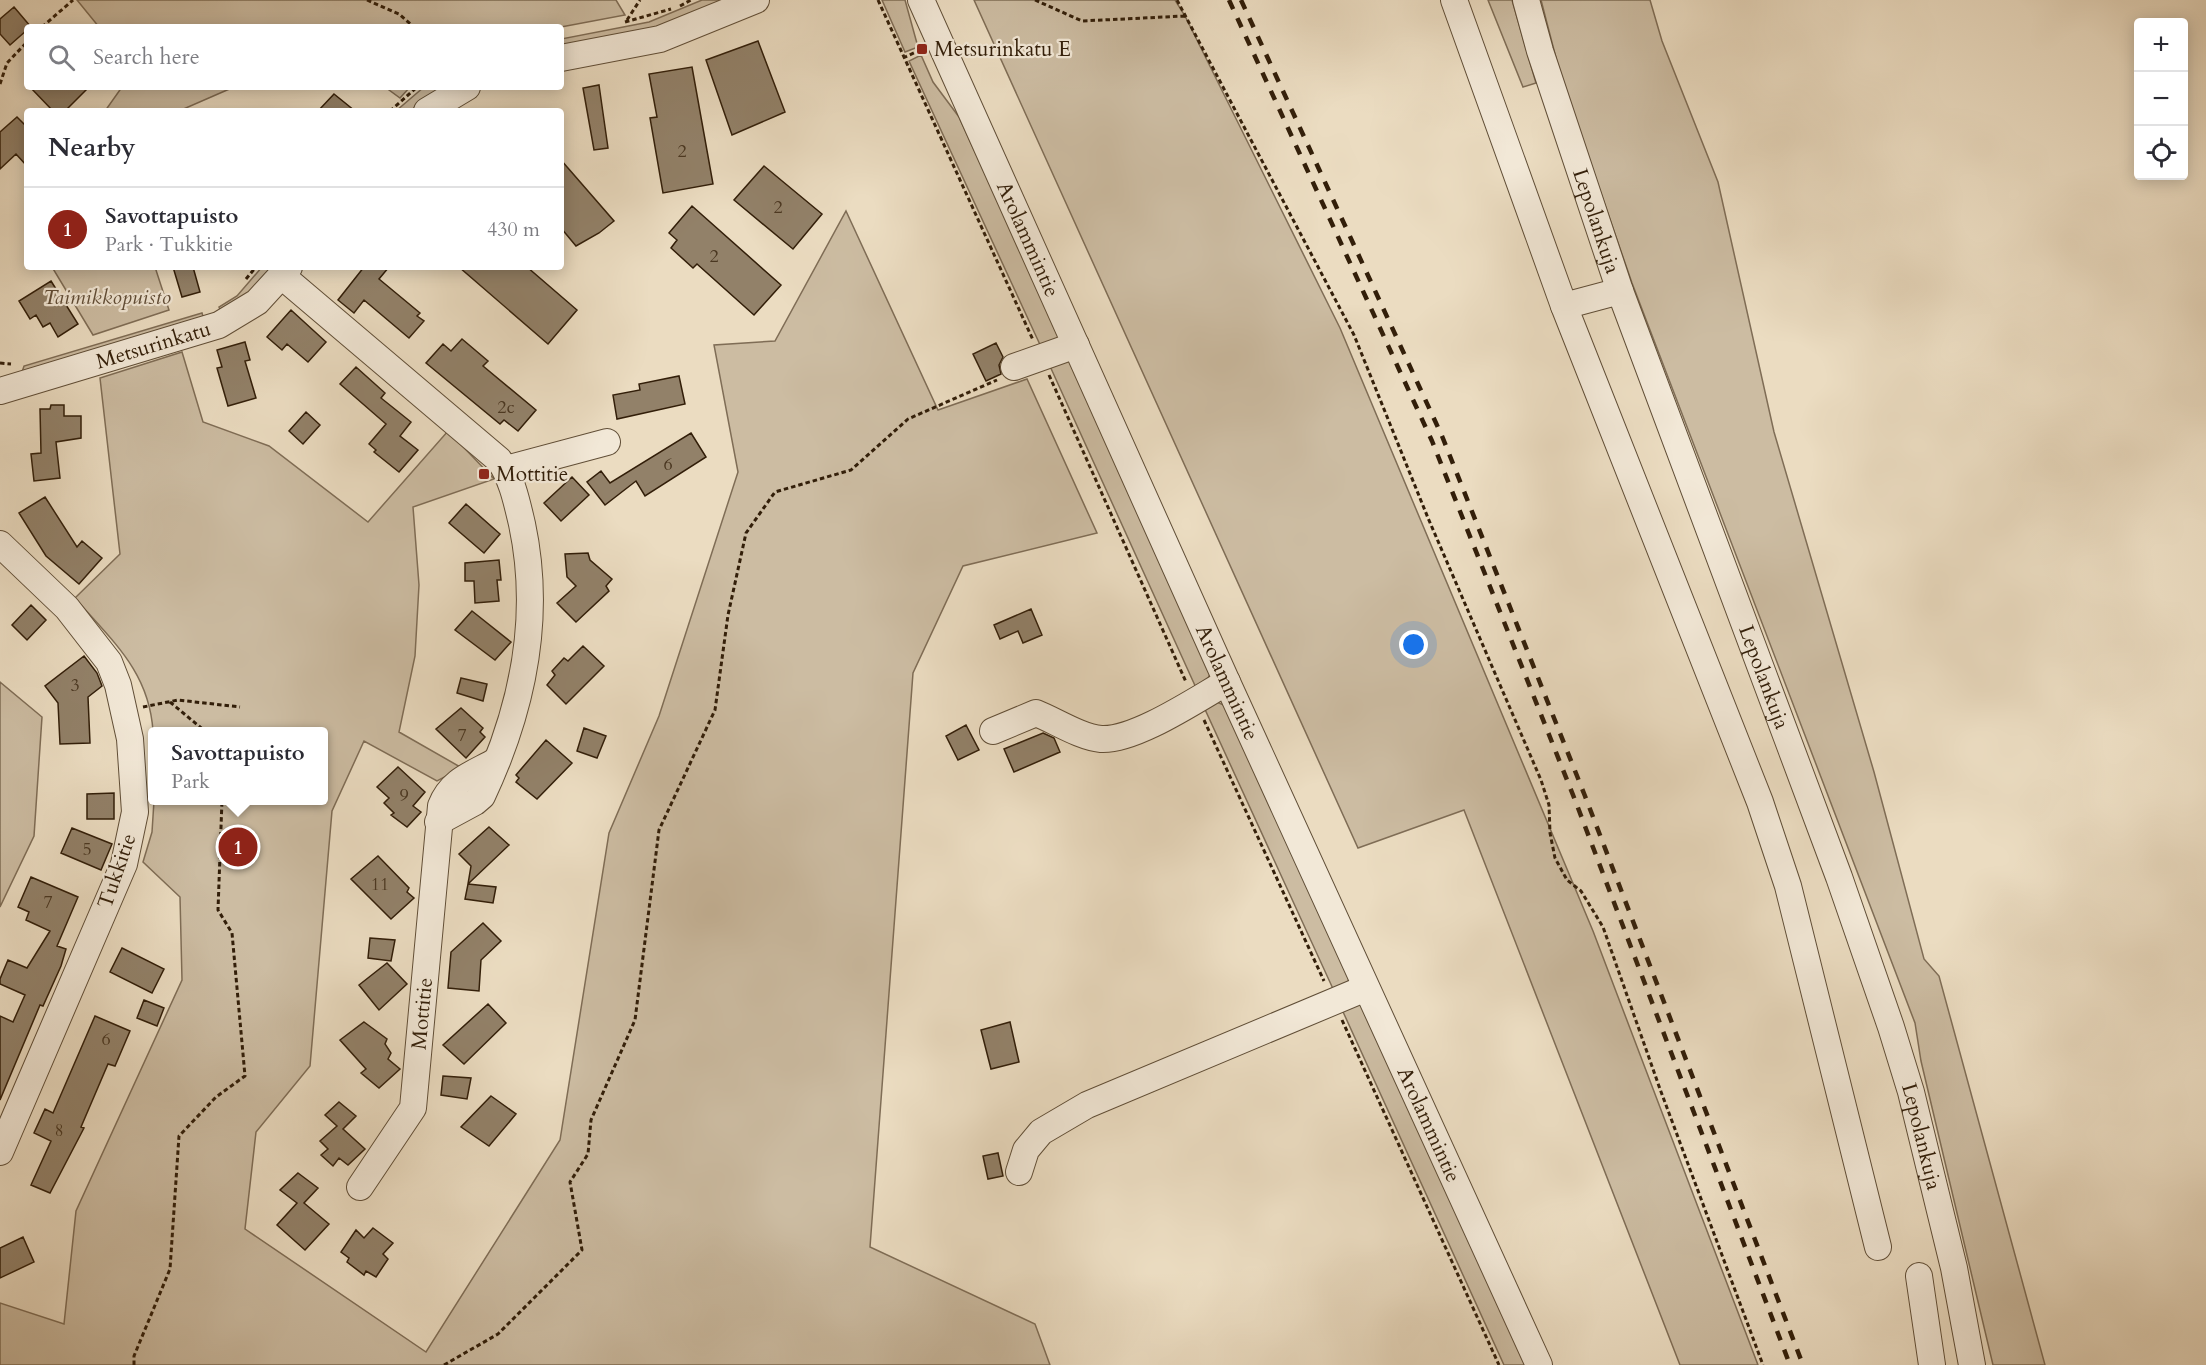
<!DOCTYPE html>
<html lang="en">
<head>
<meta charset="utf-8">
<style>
	body { margin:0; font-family:Cardo,serif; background:#f7f7f7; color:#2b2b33 }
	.controls { position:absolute; right:18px; top:18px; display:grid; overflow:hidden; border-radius:6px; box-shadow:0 3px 15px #0003 }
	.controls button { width:54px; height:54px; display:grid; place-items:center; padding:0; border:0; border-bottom:2px solid #e1e1e2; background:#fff; color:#2b2b33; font:30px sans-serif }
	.you { position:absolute; left:1414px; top:645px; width:21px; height:21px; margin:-15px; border:4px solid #fff; border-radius:50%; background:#1a73e8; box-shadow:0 0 0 9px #1a73e833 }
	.badge { display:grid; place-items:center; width:39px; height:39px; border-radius:50%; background:#8f2418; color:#fff; font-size:20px; font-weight:700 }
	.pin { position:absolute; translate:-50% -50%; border:3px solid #fff; box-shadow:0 2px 6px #0006 }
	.popup { position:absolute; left:148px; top:727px; width:180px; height:78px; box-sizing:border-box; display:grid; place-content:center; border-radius:6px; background:#fff; filter:drop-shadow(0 2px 4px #0005); font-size:20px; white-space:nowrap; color:#7c7c81 }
	.popup b { font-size:22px; color:#2b2b33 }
	.popup::after { content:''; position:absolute; left:50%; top:100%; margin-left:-12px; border:12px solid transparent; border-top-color:#fff }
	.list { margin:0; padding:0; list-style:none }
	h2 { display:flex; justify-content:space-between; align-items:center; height:78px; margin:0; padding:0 24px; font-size:26px }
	h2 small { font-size:20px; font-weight:400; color:#7c7c81 }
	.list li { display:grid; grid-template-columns:39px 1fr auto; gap:18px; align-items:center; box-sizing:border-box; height:84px; padding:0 24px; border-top:2px solid #e1e1e2 }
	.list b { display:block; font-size:22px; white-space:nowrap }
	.list p { margin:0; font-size:20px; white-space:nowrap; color:#7c7c81 }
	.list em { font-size:20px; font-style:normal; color:#7c7c81 }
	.icon { flex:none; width:33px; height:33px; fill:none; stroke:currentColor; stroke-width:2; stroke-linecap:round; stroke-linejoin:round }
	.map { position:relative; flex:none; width:2206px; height:1365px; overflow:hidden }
	.search { position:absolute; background:#fff; box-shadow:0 3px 15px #0003; left:24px; top:24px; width:540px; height:66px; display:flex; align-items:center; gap:15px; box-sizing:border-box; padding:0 21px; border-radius:6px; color:#7c7c81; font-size:22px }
	.panel { position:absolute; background:#fff; box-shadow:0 3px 15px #0003; left:24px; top:108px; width:540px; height:162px; border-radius:6px }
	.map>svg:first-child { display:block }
</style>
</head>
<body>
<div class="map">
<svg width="2206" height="1365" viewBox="0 0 2206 1365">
	<rect width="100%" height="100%" fill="#ebdcc1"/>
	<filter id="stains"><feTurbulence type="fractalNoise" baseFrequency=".00333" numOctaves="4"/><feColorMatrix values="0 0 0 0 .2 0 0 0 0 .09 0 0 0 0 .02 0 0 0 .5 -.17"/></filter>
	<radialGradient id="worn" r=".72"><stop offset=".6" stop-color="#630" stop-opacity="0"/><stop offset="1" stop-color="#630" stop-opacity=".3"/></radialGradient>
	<path fill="#ccbca2" stroke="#7f6d56" stroke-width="1.5" d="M77,0H616L625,15L561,27H99Z
		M702,0H722L670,26L561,49V39L649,22Z
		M882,0H905L918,47L905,52Z
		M974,0H1175L1185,16L1340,328L1593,931L1758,1365H1680L1464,810L1358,848Z
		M1488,0H1512L1536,83L1523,87Z
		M1541,0H1650L1662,41L1718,182L1774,432L1874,772L1924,959L1939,976L2045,1365H1993L1921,1061L1915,1023L1632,283L1562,81Z
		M921,55L933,82L959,117L1059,334L1056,341L1042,349L909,61Z
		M122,87H234L179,111H105Z
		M385,87H410L400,98Z
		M424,87H442L410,111H396Z
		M846,211L938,410L1027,379L1097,533L963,566L913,673L870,1247L1035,1324L1050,1365H0V1303L64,1324L76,1211L182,980L180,897L143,862L152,832L154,801L324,800V732L153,731C149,671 112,641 75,598L120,554L100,378L182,352L203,422L269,446L368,522L448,431L494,479L413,507L419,585L415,656L399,732L462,768L437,781L364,741L332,811L310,1066L256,1132L245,1229L426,1352L560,1140L609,833L659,716L738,472L714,345L775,341Z
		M52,267H155L169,310L93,335Z
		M262,267H275L255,291L222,314L219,307L237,296Z
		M202,313L204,320L21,375L24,366Z
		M1065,359L1071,363L1210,674L1205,685L1197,690L1049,364Z
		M0,682L42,717L34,836L0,907Z
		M1217,702L1228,707L1350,973L1348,982L1334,991L1203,705Z
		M1359,1001L1365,1009L1528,1365H1504L1339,1003Z"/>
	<path fill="#928169" stroke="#321e09" stroke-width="1.5" d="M14,7L31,27H27V30L10,45L0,34V19Z
		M758,41L785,112L732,135L706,60Z
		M692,67L713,184L663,193L650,118L657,117L649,74Z
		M599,85L608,148L594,150L583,88Z
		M30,87H89L65,111H53Z
		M334,94L355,111H318Z
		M17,117L27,127V166L16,154L0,169V132Z
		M561,160L614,221L599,233L576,246L561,228Z
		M764,166L822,214L793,249L734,200Z
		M692,206L781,285L754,315L697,264L693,268L671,248L677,240L669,233Z
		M173,267H193L200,292L182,297Z
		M364,267H389L379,279L420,313L417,316L424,321L409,338L364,300L354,313L338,300Z
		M459,267H527L577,310L548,344Z
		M51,281L78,324L58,337L50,323L43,327L36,315L30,319L19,301Z
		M291,310L326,342L308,362L287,344L282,350L267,337Z
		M462,339L488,361L483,366L536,410L518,431L504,420L500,424L426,363L443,344L451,351Z
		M245,342L250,360L245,361L256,398L228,406L217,368L222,367L217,350Z
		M996,343L1003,357L999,365L1001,374L986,381L973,354Z
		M356,367L385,393L381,398L411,422L400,436L418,450L399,472L374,452L376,450L369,444L386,424L340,384Z
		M679,376L685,404L617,419L613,395L640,390L639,384Z
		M51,405H64V416H81V438L56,442L60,478L34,481L31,454L41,453L40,409H50Z
		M306,412L320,425L303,444L289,431Z
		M691,433L706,457L645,496L636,481L605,505L587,482L601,471L610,483Z
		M572,477L589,495L561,521L544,503Z
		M45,497L77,547L82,541L102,558L79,584L46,556L19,513Z
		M466,504L500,534L484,553L449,523Z
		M588,553L590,560L612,579L606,586L609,591L576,622L557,603L576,586L567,577L565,554Z
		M499,560L501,580H497L499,601L475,603L474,581H465V563Z
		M31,605L46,620L27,640L12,625Z
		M1031,609L1042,635L1023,643L1018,631L1000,639L994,625Z
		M472,611L511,642L495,660L455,630Z
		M583,646L604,666L566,704L547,685L555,675L552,671L564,658L568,661Z
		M84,656L97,673L102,686L88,697L90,743L60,744L58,703L45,686Z
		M461,678L487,684L483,701L457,693Z
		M461,708L483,728L480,732L485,737L466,758L436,729Z
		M966,725L979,750L958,760L946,736Z
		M584,728L606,736L597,758L577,751Z
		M1043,733L1054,738L1060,752L1014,772L1004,749Z
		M546,740L572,763L537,799L516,782L519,778L516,775Z
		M398,767L425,792L413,806L421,812L407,827L391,815L394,813L384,803L389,798L377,787Z
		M114,793V819H87V794Z
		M489,827L509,845L468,884L471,866L459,854Z
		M72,828L112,844L101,870L61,853Z
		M378,856L409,888L407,892L414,898L391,919L351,879Z
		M31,877L78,897L57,946L66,949L61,966L43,1006L40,1005L0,1100V1016L13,1022L25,995L0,984V979L8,960L27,968L50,931L26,920L29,912L18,907Z
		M468,884L496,887L493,903L465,899Z
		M483,923L501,941L481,960L479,991L448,988L451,952Z
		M370,938L395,940L391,961L368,958Z
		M122,948L164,969L152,993L110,972Z
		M387,963L407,984L379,1010L359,985Z
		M144,1000L164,1008L157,1026L137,1018Z
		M488,1004L506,1023L464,1064L443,1045Z
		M95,1016L130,1031L115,1066L108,1064L81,1127L84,1128L50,1193L31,1185L51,1141L34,1133L45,1109L53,1113Z
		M364,1022L387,1039L385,1044L391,1053L388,1059L400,1069L379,1088L361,1073L366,1069L340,1040Z
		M1010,1022L1019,1062L991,1069L981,1030Z
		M443,1076L471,1078L467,1099L441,1095Z
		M491,1096L516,1114L489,1146L461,1127Z
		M339,1102L356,1116L343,1129L365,1149L348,1165L339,1158L333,1166L321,1155L328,1149L320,1141L337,1126L325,1115Z
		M998,1153L1003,1176L988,1179L983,1156Z
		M298,1173L318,1188L304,1203L329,1224L305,1250L277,1225L297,1203L280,1190Z
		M373,1228L393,1243L383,1254L388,1259L376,1277L366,1271L364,1275L347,1262L349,1258L341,1252L356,1230L364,1238Z
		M23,1237L34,1262L0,1278V1248Z"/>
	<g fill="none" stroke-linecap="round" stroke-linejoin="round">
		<defs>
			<g id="minor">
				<path id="s1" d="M921,0L1227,682L1539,1365"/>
				<path d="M1454,0L1564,306L1760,802L1788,886L1878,1247"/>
				<path id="s2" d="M1526,0L1540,51L1620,291L1839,877L1891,1027L1911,1092L1954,1268L1972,1365"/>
				<path d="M561,58L660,39L756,0"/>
				<path d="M427,111L467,87"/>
				<path d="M282,276L499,460C512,478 517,503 522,524C542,618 523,709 482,796L475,802L438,822"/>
				<path d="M1564,306L1620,291"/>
				<path d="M1014,367L1076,345"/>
				<path id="s3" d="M0,391L219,325L257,302L289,267"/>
				<path d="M506,469L607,442"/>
				<path d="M0,544L67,608L109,662L118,685L130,739L135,812L124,864L0,1152"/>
				<path d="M993,731L1036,713C1056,721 1080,737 1101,739C1135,741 1197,699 1227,682"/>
				<path d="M1019,1172L1026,1150L1041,1132L1087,1105L1366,988"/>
				<path id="s4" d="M360,1187L413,1108L441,806C451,780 473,774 496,761"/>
				<path d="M1919,1276L1932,1365"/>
			</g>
		</defs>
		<use href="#minor" stroke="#604e37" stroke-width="28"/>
		<path stroke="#321e09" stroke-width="3" stroke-dasharray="4.5 3" stroke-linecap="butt" d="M367,0L399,14L414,27
			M878,0L1033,340
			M1035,0L1082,21L1185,16
			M1177,0L1354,335L1428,518L1541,780L1549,805L1550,833L1555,858L1567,880L1581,891L1603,927L1660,1089L1763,1365
			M680,6L691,0
			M627,20L640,0
			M625,22L671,9
			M42,27L73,0
			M903,58L920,50
			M0,84L7,63L27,42
			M390,111L417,87
			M246,279L256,267
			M0,363L11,364
			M1049,375L1186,682
			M170,702L206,732
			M143,707L178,700L240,707
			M1204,720L1324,981
			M1342,1020L1499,1365
			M134,1365V1356L170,1269L179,1136L216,1097L245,1076L232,933L218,910L222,800
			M444,1365L498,1334L582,1250L570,1182L588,1154L591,1120L635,1020L659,830L715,710L728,615L746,533L775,492L851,470L908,419L997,380"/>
		<use href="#minor" stroke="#f2e8d7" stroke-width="26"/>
		<path stroke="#321e09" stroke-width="4.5" stroke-dasharray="10 10" stroke-linecap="butt" d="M1229,0L1432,441L1575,800L1790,1365
			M1241,0L1442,436L1585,796L1803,1365"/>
	</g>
	<g fill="#8f2418" stroke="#f2e8d7" stroke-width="2">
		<rect x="916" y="43" width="12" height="12" rx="3"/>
		<rect x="478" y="468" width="12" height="12" rx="3"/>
	</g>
	<g text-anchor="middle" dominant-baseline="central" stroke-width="4.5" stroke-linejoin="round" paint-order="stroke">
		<g font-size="18" fill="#4a3721">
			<text x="682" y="151">2</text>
			<text x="778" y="207">2</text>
			<text x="714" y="256">2</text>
			<text x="506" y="407">2c</text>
			<text x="668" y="464">6</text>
			<text x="75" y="685">3</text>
			<text x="462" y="735">7</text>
			<text x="404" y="795">9</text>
			<text x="87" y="849">5</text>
			<text x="380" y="884">11</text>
			<text x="48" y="902">7</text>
			<text x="106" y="1039">6</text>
			<text x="59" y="1130">8</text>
		</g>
		<g font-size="21" fill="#321e09" stroke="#f2e8d7" text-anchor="start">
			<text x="934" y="49">Metsurinkatu E</text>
			<text x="496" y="474">Mottitie</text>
		</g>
		<g font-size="21" fill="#321e09" stroke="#f2e8d7">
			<text stroke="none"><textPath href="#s2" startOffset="232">Lepolankuja</textPath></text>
			<text stroke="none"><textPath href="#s1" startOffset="262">Arolammintie</textPath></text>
			<text stroke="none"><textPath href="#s3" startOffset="160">Metsurinkatu</textPath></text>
			<text stroke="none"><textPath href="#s2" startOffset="718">Lepolankuja</textPath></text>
			<text stroke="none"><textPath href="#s1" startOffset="748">Arolammintie</textPath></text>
			<text transform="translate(117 871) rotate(-71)">Tukkitie</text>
			<text stroke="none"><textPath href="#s4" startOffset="190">Mottitie</textPath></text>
			<text stroke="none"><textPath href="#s1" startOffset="1234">Arolammintie</textPath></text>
			<text stroke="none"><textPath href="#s2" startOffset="1204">Lepolankuja</textPath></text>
		</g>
		<g font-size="21" font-style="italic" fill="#604d37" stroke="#f2e8d7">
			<text x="107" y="297">Taimikkopuisto</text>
		</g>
	</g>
	<rect width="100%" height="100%" filter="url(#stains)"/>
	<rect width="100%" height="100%" fill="url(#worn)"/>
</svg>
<div class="controls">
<button>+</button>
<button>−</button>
<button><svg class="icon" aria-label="locate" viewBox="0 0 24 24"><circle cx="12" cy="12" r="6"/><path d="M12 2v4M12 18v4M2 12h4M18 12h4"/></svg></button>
</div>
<div class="you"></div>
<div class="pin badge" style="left:238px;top:847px">1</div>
<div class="popup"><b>Savottapuisto</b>Park</div>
<div class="search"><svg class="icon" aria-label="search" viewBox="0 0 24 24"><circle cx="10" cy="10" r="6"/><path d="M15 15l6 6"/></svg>Search here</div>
<section class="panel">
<h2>Nearby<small></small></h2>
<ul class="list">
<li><span class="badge">1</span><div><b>Savottapuisto</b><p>Park · Tukkitie</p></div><em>430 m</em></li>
</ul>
</section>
</div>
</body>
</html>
